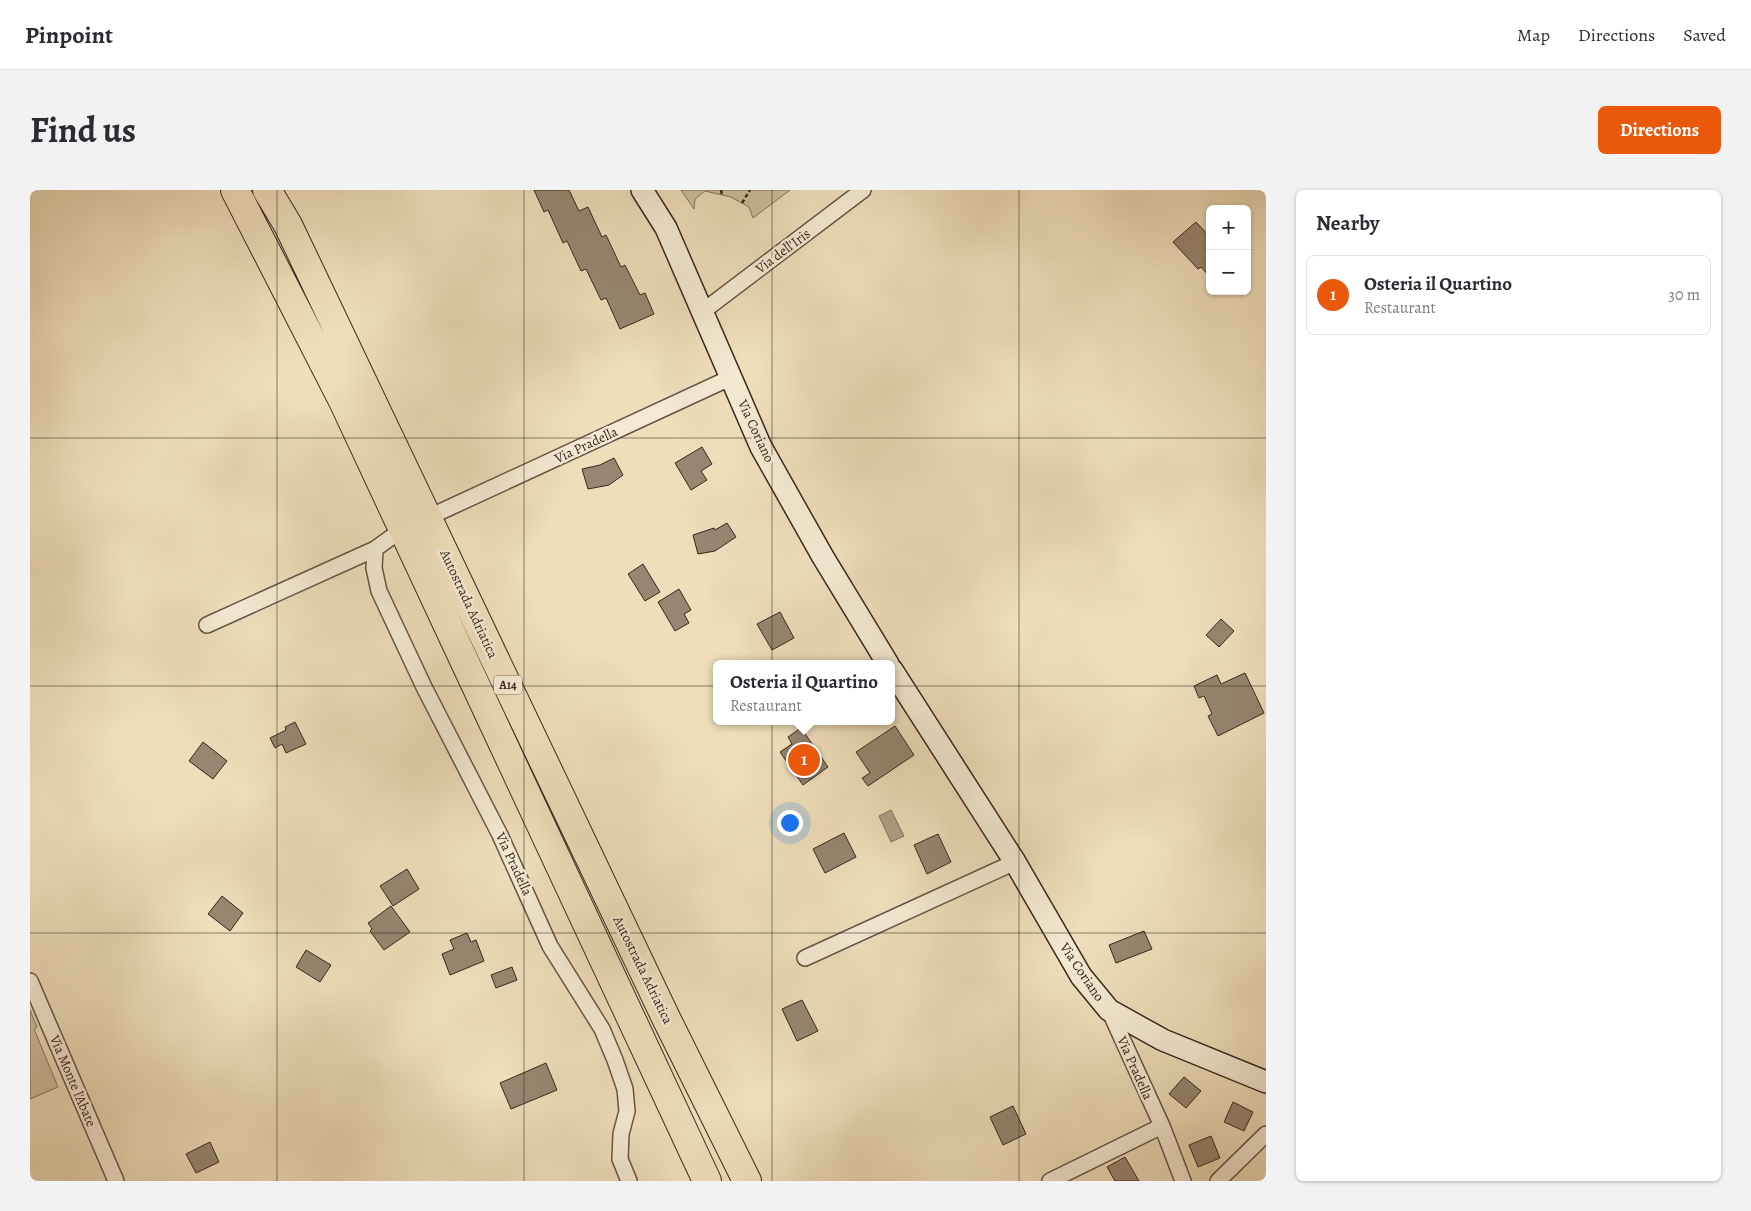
<!DOCTYPE html>
<html lang="en">
<head>
<meta charset="utf-8">
<style>
	body { margin:0; font-family:Alegreya,serif; background:#f2f2f3; color:#2b2b33 }
	.controls { position:absolute; right:15px; top:15px; display:grid; overflow:hidden; border-radius:8px; box-shadow:0 1px 4px #0004 }
	.controls button { width:45px; height:45px; display:grid; place-items:center; padding:0; border:0; border-bottom:1px solid #e1e1e2; background:#fff; color:#2b2b33; font:25px sans-serif }
	.you { position:absolute; left:759px; top:632px; width:18px; height:18px; margin:-12px; border:4px solid #fff; border-radius:50%; background:#1a73e8; box-shadow:0 0 0 8px #1a73e833 }
	.badge { display:grid; place-items:center; width:32px; height:32px; border-radius:50%; background:#ea580c; color:#fff; font-size:16px; font-weight:700 }
	.pin { position:absolute; translate:-50% -50%; border:2px solid #fff; box-shadow:0 1px 5px #0006 }
	.popup { position:absolute; left:683px; top:470px; width:182px; height:65px; box-sizing:border-box; display:grid; place-content:center; border-radius:8px; background:#fff; filter:drop-shadow(0 1px 4px #0005); font-size:16px; white-space:nowrap; color:#7c7c81 }
	.popup b { font-size:19px; color:#2b2b33 }
	.popup::after { content:''; position:absolute; left:50%; top:100%; margin-left:-10px; border:10px solid transparent; border-top-color:#fff }
	.list { margin:0; padding:0; list-style:none }
	h2 { display:flex; justify-content:space-between; align-items:center; height:65px; margin:0; padding:0 20px; font-size:21px }
	h2 small { font-size:16px; font-weight:400; color:#7c7c81 }
	.list li { display:grid; grid-template-columns:32px 1fr auto; gap:15px; align-items:center; box-sizing:border-box; height:80px; margin:0 10px 10px; padding:0 10px; border:1px solid #e1e1e2; border-radius:8px }
	.list b { display:block; font-size:19px; white-space:nowrap }
	.list p { margin:0; font-size:16px; white-space:nowrap; color:#7c7c81 }
	.list em { font-size:16px; font-style:normal; color:#7c7c81 }
	.map { position:relative; flex:none; width:1236px; height:991px; overflow:hidden; border-radius:8px }
	header { display:flex; align-items:center; gap:30px; box-sizing:border-box; height:70px; padding:0 25px; background:#fff; border-bottom:1px solid #e1e1e2 }
	header strong { font-size:24px }
	nav { display:flex; gap:28px; margin-inline-start:auto; font-size:18px }
	.intro { display:flex; align-items:center; justify-content:space-between; box-sizing:border-box; height:120px; padding:0 30px }
	h1 { margin:0; font-size:35px }
	.button { padding:12px 22px; border-radius:8px; background:#ea580c; color:#fff; font-size:18px; font-weight:700 }
	main { display:flex; gap:30px; padding:0 30px }
	aside { flex:1; background:#fff; border-radius:8px; box-shadow:0 1px 4px #0004 }
	.map>svg:first-child { display:block }
</style>
</head>
<body>
<header>
<strong>Pinpoint</strong>
<nav><a>Map</a><a>Directions</a><a>Saved</a></nav>
</header>
<div class="intro"><h1>Find us</h1><a class="button">Directions</a></div>
<main>
<div class="map">
<svg width="1236" height="991" viewBox="0 0 1236 991">
	<rect width="100%" height="100%" fill="#eedeba"/>
	<filter id="stains"><feTurbulence type="fractalNoise" baseFrequency=".004" numOctaves="4"/><feColorMatrix values="0 0 0 0 .2 0 0 0 0 .09 0 0 0 0 .02 0 0 0 .5 -.17"/></filter>
	<radialGradient id="worn" r=".72"><stop offset=".6" stop-color="#630" stop-opacity="0"/><stop offset="1" stop-color="#630" stop-opacity=".3"/></radialGradient>
	<path fill="#cfbfa0" stroke="#847360" d="M651,0H760L723,28L719,17L701,7L675,1L665,9L664,19Z
		M0,820L7,837L4,839L28,897L0,909Z"/>
	<path fill="#b0a085" stroke="#80705c" d="M861,620L874,646L861,652L849,626Z"/>
	<path fill="#978670" stroke="#39271f" d="M504,0H539L549,21L558,17L572,47L576,45L591,77L595,75L610,105L615,103L624,124L590,139L576,108L571,110L556,79L551,81L537,51L533,53L518,20L514,22Z
		M1166,32L1180,47V87L1171,77L1168,79L1143,52Z
		M672,257L682,274L671,281L677,290L661,300L645,273Z
		M584,268L593,285L579,295L558,299L552,279L570,275Z
		M697,333L706,347L685,361L668,364L663,345L684,338L685,340Z
		M613,374L630,402L615,411L598,384Z
		M649,399L661,420L654,424L659,433L645,441L628,412Z
		M750,422L764,448L742,460L727,434Z
		M1191,429L1204,441L1189,457L1176,445Z
		M1215,483L1234,523L1188,546L1178,526L1182,524L1174,506L1169,508L1164,496L1187,485L1191,494Z
		M265,532L276,554L256,563L252,554L245,558L240,548L256,540L255,537Z
		M865,536L884,565L838,596L832,588L840,583L826,562Z
		M771,538L798,577L773,595L750,562L762,554L758,547Z
		M173,552L197,571L183,589L159,571Z
		M814,643L826,667L795,683L783,659Z
		M908,644L921,672L897,684L884,655Z
		M377,679L389,699L363,716L350,696Z
		M192,706L213,723L200,741L178,724Z
		M361,716L380,742L354,760L340,741L342,739L338,733Z
		M1114,741L1122,759L1086,773L1079,755Z
		M437,743L441,752L446,750L454,771L420,785L412,764L424,759L420,750Z
		M276,760L301,775L290,792L266,777Z
		M482,777L487,790L466,798L461,785Z
		M772,810L788,841L767,851L752,819Z
		M516,873L527,900L481,919L470,893Z
		M1154,887L1171,901L1156,918L1139,904Z
		M1203,912L1223,922L1214,941L1194,932Z
		M983,916L996,944L973,955L960,927Z
		M1181,946L1190,968L1168,977L1159,955Z
		M180,952L189,972L166,983L156,964Z
		M1095,967L1109,991H1085L1077,977Z"/>
	<g fill="none" stroke-linecap="round" stroke-linejoin="round">
		<defs>
			<path id="minor" d="M672,122L833,0
				M410,322L702,187
				M363,346L345,359L344,378L349,401L394,497L470,645L520,756L572,839L585,870L595,899L597,921L591,944L590,969L599,991
				M177,435L345,359
				M775,768L985,672
				M0,791L86,991
				M1079,820L1132,936L1153,991
				M1020,991L1132,936
				M1188,991L1236,944"/>
			<path id="secondary" d="M612,0L636,38L731,257L793,367L858,474
				M862,480L985,672L1051,786L1079,820L1133,850L1236,892"/>
			<path id="motorway" d="M205,0L313,211L677,991
				M237,0L258,35L636,828L717,991"/>
		</defs>
		<use href="#minor" stroke="#665546" stroke-width="18"/>
		<use href="#secondary" stroke="#39271f" stroke-width="24"/>
		<use href="#motorway" stroke="#39271f" stroke-width="30"/>
		<path stroke="#39271f" stroke-width="2.5" stroke-dasharray="4 2.5" stroke-linecap="butt" d="M691,0L692,5
			M712,13L720,0"/>
		<use href="#minor" stroke="#f4ead2" stroke-width="15"/>
		<use href="#secondary" stroke="#f4ead2" stroke-width="21"/>
		<use href="#motorway" stroke="#eedeba" stroke-width="28"/>
	</g>
	<path fill="none" stroke="#39271f" stroke-width="1" stroke-opacity="0.55" d="M247,0V991M494,0V991M742,0V991M989,0V991M0,248H1236M0,496H1236M0,743H1236"/>
	<g text-anchor="middle" dominant-baseline="central" stroke-width="5" stroke-linejoin="round" paint-order="stroke">
		<rect fill="#f4ead2" stroke="#716255" stroke-width="1" x="464" y="485.5" width="28" height="19" rx="4"/>
		<g font-size="12" font-weight="bold" fill="#39271f">
			<text x="478" y="495">A14</text>
		</g>
		<g font-size="14" fill="#39271f" stroke="#f4ead2">
			<text transform="translate(753 61) rotate(-37)">Via dell'Iris</text>
			<text transform="translate(726 241) rotate(65)">Via Coriano</text>
			<text transform="translate(556 255) rotate(-25)">Via Pradella</text>
			<text transform="translate(439 414) rotate(65)">Autostrada Adriatica</text>
			<text transform="translate(484 674) rotate(65)">Via Pradella</text>
			<text transform="translate(613 780) rotate(64)">Autostrada Adriatica</text>
			<text transform="translate(1052 782) rotate(56)">Via Coriano</text>
			<text transform="translate(1105 878) rotate(66)">Via Pradella</text>
			<text transform="translate(43 891) rotate(67)">Via Monte l'Abate</text>
		</g>
	</g>
	<rect width="100%" height="100%" filter="url(#stains)"/>
	<rect width="100%" height="100%" fill="url(#worn)"/>
</svg>
<div class="controls">
<button>+</button>
<button>−</button>
</div>
<div class="you"></div>
<div class="pin badge" style="left:774px;top:570px">1</div>
<div class="popup"><b>Osteria il Quartino</b>Restaurant</div>
</div>
<aside>
<h2>Nearby<small></small></h2>
<ul class="list">
<li><span class="badge">1</span><div><b>Osteria il Quartino</b><p>Restaurant</p></div><em>30 m</em></li>
</ul>
</aside>
</main>
</body>
</html>
